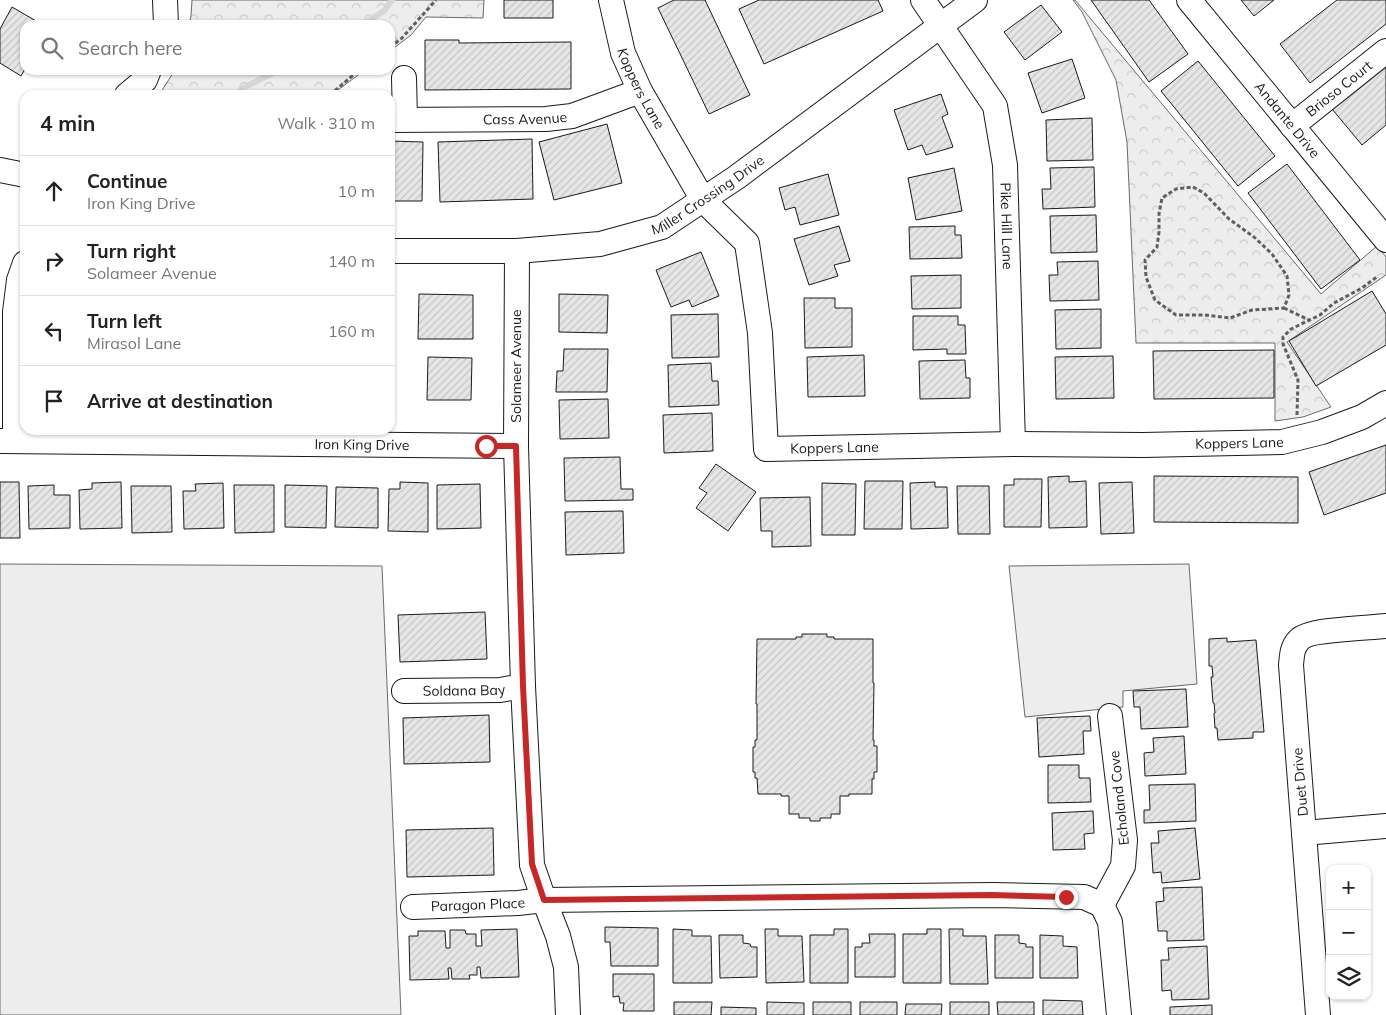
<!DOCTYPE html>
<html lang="en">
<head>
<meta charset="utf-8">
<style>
	body { margin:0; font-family:Mulish,sans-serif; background:#f2f2f2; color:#222 }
	.controls { position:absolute; right:15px; bottom:15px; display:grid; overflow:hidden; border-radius:10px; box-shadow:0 1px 4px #0004 }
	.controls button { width:45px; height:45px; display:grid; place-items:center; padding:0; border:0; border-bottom:1px solid #e0e0e0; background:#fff; color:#222; font:25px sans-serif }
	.stop { position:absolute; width:15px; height:15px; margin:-11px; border:4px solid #c62828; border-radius:50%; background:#fff }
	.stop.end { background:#c62828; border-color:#fff; box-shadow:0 1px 5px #0008 }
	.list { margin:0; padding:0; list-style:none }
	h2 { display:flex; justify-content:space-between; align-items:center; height:65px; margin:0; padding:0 20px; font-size:21px }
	h2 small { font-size:16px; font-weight:400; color:#767676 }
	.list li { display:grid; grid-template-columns:32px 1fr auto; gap:15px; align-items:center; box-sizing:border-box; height:70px; padding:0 20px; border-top:1px solid #e0e0e0 }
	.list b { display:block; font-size:19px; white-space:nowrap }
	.list p { margin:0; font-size:16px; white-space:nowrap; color:#767676 }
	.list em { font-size:16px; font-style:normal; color:#767676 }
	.icon { flex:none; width:28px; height:28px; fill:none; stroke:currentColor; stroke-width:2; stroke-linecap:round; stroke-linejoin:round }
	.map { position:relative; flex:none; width:1386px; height:1015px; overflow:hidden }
	.search { position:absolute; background:#fff; box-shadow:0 1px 4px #0004; left:20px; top:20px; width:375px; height:55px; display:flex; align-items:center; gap:12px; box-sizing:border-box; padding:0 18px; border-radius:15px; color:#767676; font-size:19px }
	.panel { position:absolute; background:#fff; box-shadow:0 1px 4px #0004; left:20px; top:90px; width:375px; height:345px; border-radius:15px }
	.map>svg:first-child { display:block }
</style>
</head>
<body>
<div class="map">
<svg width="1386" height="1015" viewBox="0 0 1386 1015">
	<defs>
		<pattern id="park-crowns" width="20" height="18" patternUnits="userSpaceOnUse" patternTransform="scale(1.25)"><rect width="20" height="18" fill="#ededed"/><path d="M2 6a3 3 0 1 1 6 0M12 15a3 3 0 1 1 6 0" fill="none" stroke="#cbcbcb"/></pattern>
		<pattern id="building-hatch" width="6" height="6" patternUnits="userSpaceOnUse" patternTransform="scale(1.25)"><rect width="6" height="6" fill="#e6e6e6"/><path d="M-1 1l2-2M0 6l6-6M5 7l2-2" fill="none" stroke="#c5c5c5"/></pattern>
	</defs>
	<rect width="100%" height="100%" fill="#fff"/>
	<path fill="#ededed" stroke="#6a6a6a" d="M0,564L382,566L401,1015H0Z
		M1189,564L1197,684L1123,691V707L1025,717L1009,566Z"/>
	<path fill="url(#park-crowns)" stroke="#6a6a6a" d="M192,0H484L483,18L426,17L411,35L390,51V25H189L191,16Z
		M1073,0H1075L1321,294L1377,246L1386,257V275L1287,342L1331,407L1303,417L1275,421V343H1136L1127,142L1116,80L1082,12Z
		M175,70H365L331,95H159Z"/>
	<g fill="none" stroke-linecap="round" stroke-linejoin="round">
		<path stroke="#d7d7d7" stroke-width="6" d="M362,25L384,11L392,0
			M241,89L279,70"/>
	</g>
	<path fill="url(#building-hatch)" stroke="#1a1a1a" d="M504,0H553V18H504Z
		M674,0H705L750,95L709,114L658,8Z
		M759,0H878L883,11L764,64L739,9Z
		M1091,0H1149L1188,54L1149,82Z
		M1241,0H1274L1254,16Z
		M1337,0H1386V24L1310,83L1280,44Z
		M1041,5L1062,32L1025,60L1004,32Z
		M12,7L43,25H25V69L21,76L0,63V29Z
		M425,40H459V43L571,42V89L425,90Z
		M1072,59L1085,98L1042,113L1028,73Z
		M1198,61L1275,156L1238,186L1161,91Z
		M1386,64V125L1362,145L1332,109Z
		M941,94L948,114L942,117L953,147L926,155L922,145L908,150L894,110Z
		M1092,118L1093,160L1047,161L1046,120Z
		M607,124L622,183L554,200L539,142Z
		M532,139L533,199L440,202L438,142Z
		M390,141L423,142L422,201H390Z
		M1287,164L1360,260L1321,289L1248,193Z
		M1094,167L1095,207L1043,209L1042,189H1051L1050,168Z
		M954,168L962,211L916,220L908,178Z
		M828,174L839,215L800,225L795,207L785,210L779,188Z
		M1096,215L1097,252L1051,253L1050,216Z
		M839,226L850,261L834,265L838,276L809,285L794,239Z
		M955,226V235H961L962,258L910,259L909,227Z
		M701,252L719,296L692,307L689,300L671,307L656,270Z
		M1098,261L1099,300L1050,301L1049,275H1058L1057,262Z
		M961,275V308L912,309L911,276Z
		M1372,291L1386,314V345L1316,386L1289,341Z
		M419,294L473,295V339H418Z
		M559,294L608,295L607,333L559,332Z
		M804,298H835V308H852V347L805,348Z
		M1101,309V348L1056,349L1055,310Z
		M718,314L719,357L672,358L671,315Z
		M913,316H958V325H965L966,354H947V349L913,350Z
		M564,349H608L607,392H556L557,371H563Z
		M1274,350V398L1154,399L1153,351Z
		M864,355L865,396L808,397L807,357Z
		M1113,356L1114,398L1056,399L1055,357Z
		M428,357L472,358L471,400H427Z
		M965,360L966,378H970V398L920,399L919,361Z
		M711,363L712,381H718L719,405L669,407L668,365Z
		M608,399L609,438L560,439L559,400Z
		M712,413L713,451L664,453L663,415Z
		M1386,445V493L1324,515L1309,472Z
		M620,457L621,489H633V500L565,501L564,458Z
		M716,464L756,492L728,531L696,508L707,493L699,488Z
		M1069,476V482L1086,481L1087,527L1049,528L1048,477Z
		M1154,476L1298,477V523L1154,522Z
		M1014,479H1042L1041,527H1004V485H1014Z
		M865,481H903L902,529H864Z
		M0,482H19L20,538H0Z
		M121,482L122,528L80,529L79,490L92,489V483Z
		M400,482L428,483V532L388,531L389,489H400Z
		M935,482V487H947L948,528L911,529L910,483Z
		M1132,482L1134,533L1101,534L1099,483Z
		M223,483L224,528L184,529L183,491H196L195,484Z
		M822,483L856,484L855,535H822Z
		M480,484L481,528L437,529V485Z
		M54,485V495H70V528L29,529L28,486Z
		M234,485H274V532L235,533Z
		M285,485L327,486L326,528L285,527Z
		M131,486H171L172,532L132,533Z
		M957,486H989L990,534H958Z
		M336,487L378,488V528L335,527Z
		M810,497L811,546L772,547V531H761L760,498Z
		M623,511L624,553L566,555L565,512Z
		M485,612L487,659L400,662L398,615Z
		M802,634H827V637H834V639H873V683H874L873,740H874V746H877V772H874V779H872V794H849V796H840V814H831V818H820V821H810V818H799V814H789V796H781V794H758L757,778H755V772H753V747H755V740H757V704H756L757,639H796V637H802Z
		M1227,638V642L1256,640L1264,732H1253V738L1218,740L1217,728H1215L1214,713H1215L1214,703H1213L1211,677H1213L1212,666H1209V639Z
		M1186,689L1188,727L1141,729L1140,707H1134L1133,691Z
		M489,715L490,762L404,764L403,718Z
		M1090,716L1091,731H1083L1084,754L1039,757L1037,718Z
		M1184,736L1186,774L1145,776L1144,753L1154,752L1153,738Z
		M1048,765H1079V778H1090L1091,802L1048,803Z
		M1195,784L1196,821L1144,823V810H1150L1149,785Z
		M1093,811L1094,833L1084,834L1085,849L1053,850L1052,813Z
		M493,828L494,875L407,877L406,830Z
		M1195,828L1200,879L1162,883L1161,872L1153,873L1151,843H1159L1158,831Z
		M1202,887L1204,940L1167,941V931H1158L1156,902L1164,901L1163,888Z
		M605,927L658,928V966H611L610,942H605Z
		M517,929L519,977L481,978L480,967H477V975H469L470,979H452L451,968H448L449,979L410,980L409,936H418V931H445L446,948H450V930H465L466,934H476V946H482L481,930Z
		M673,929L692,930V936H711L712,983H673Z
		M765,929H778V936H802L804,982L766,983Z
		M834,929H848V983H810V935H834Z
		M927,929H941V983H903V934H927Z
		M949,929H963V936H986L988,984H950Z
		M869,934H895V977H855V947H862V943H870Z
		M719,935H743V943L750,944L751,947H757V977L720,978Z
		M995,935H1019V943L1026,944V947H1033V978H995Z
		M1040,935L1063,936V946L1077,947L1078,978H1040Z
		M1207,946L1209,999L1172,1000L1171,990L1162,991L1161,960H1169L1168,948Z
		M613,974H654V1011H623L624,1003H620L619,996L613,997Z
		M1043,1000L1082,1001L1083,1015H1043Z
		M674,1002H712L711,1015H674Z
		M767,1002L804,1003V1015H767Z
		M813,1002H851V1015H813Z
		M860,1002H897V1015H860Z
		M950,1002H989V1015H950Z
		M997,1002H1034V1015H998Z
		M906,1004H942L941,1015H905Z
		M1212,1005V1015H1170V1007Z
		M721,1007L756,1008V1015H721Z"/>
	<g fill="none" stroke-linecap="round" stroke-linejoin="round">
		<defs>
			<g id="minor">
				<path d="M165,0L166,25"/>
				<path id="s1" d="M611,0L623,53L640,91L703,200L747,243L760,333L766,449L1013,444L1143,445L1282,442L1322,432L1362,417L1386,403"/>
				<path id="s2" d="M923,0L995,106L1005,165L1013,444"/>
				<path id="s3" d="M1189,0L1386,240"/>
				<path d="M404,78L405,119"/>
				<path d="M127,95L145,80L149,70"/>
				<path id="s4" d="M390,120L546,119L572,116L640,91"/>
				<path id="s5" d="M1292,126L1386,51"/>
				<path d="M0,170L25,175"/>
				<path id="s6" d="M390,251H517L600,244L662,227L737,177L975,0"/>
				<path d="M517,251L516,446L523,686L532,865L544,900L558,936L566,967L568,1015"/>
				<path id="s7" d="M0,441L516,446"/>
				<path d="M15,441V312L19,280L25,263"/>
				<path id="s8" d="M404,691L500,690L523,686"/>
				<path d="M1304,833L1386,826"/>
				<path d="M1102,905L1123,866L1125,840L1110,716"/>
				<path d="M1102,905L1110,922L1119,1015"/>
				<path id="s9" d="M413,907L518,903L544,900L992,895L1084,897L1102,905"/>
				<path d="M1318,1015L1291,665C1292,655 1292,647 1299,640C1308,629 1370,628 1386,626"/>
			</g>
		</defs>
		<use href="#minor" stroke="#1a1a1a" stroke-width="26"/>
		<path stroke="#5f5f5f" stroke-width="3" stroke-dasharray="4 2.5" stroke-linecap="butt" d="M390,47L401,39L436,0
			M330,95L359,70
			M1193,187L1204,193L1229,219L1254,237L1272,254L1287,276L1289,295L1284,308L1252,310L1230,318L1204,315H1176L1155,300L1146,277L1145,260L1157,247L1159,232V214L1162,198L1176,189Z
			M1284,308L1309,320
			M1297,415L1298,380L1283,344V337L1291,329L1320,315L1334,303L1362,288L1378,276"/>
		<use href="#minor" stroke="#fff" stroke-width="24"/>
	</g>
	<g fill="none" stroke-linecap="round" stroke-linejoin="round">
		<path stroke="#c62828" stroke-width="6" d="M486,446H516L523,686L532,864L544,900L992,895L1066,897"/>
	</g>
	<g text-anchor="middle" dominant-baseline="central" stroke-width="4" stroke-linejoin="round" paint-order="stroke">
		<g font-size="14" fill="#1a1a1a" stroke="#fff">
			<text stroke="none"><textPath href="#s1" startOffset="94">Koppers Lane</textPath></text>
			<text stroke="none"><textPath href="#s5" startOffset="60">Brioso Court</textPath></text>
			<text stroke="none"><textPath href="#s4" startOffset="135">Cass Avenue</textPath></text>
			<text stroke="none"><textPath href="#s3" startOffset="155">Andante Drive</textPath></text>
			<text stroke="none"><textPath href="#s6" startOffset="330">Miller Crossing Drive</textPath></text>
			<text stroke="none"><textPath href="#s2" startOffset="249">Pike Hill Lane</textPath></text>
			<text transform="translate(516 366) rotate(-90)">Solameer Avenue</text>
			<text stroke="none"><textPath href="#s1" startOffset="964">Koppers Lane</textPath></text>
			<text stroke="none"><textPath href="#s7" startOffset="362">Iron King Drive</textPath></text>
			<text stroke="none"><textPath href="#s1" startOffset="559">Koppers Lane</textPath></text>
			<text stroke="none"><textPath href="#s8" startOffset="60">Soldana Bay</textPath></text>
			<text transform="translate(1300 782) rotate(-95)">Duet Drive</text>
			<text transform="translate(1119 798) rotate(-96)">Echoland Cove</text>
			<text stroke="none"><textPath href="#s9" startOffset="65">Paragon Place</textPath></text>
		</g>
	</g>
</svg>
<div class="controls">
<button>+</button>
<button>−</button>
<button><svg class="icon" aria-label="layers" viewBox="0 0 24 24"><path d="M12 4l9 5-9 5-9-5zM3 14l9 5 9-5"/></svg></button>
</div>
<div class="stop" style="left:486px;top:446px"></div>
<div class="stop end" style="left:1066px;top:897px"></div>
<div class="search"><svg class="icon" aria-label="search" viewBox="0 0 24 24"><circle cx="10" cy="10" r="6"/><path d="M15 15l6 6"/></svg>Search here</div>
<section class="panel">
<h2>4 min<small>Walk · 310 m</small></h2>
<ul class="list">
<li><svg class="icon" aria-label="ahead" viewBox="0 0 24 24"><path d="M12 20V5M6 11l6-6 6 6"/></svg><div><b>Continue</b><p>Iron King Drive</p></div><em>10 m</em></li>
<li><svg class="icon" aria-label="right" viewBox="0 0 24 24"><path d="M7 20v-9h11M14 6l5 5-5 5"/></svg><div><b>Turn right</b><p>Solameer Avenue</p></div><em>140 m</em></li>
<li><svg class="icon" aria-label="left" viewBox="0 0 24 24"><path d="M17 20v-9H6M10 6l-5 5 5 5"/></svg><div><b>Turn left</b><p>Mirasol Lane</p></div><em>160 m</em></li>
<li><svg class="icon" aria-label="arrive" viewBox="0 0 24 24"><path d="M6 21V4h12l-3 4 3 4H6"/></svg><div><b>Arrive at destination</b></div></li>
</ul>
</section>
</div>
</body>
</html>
